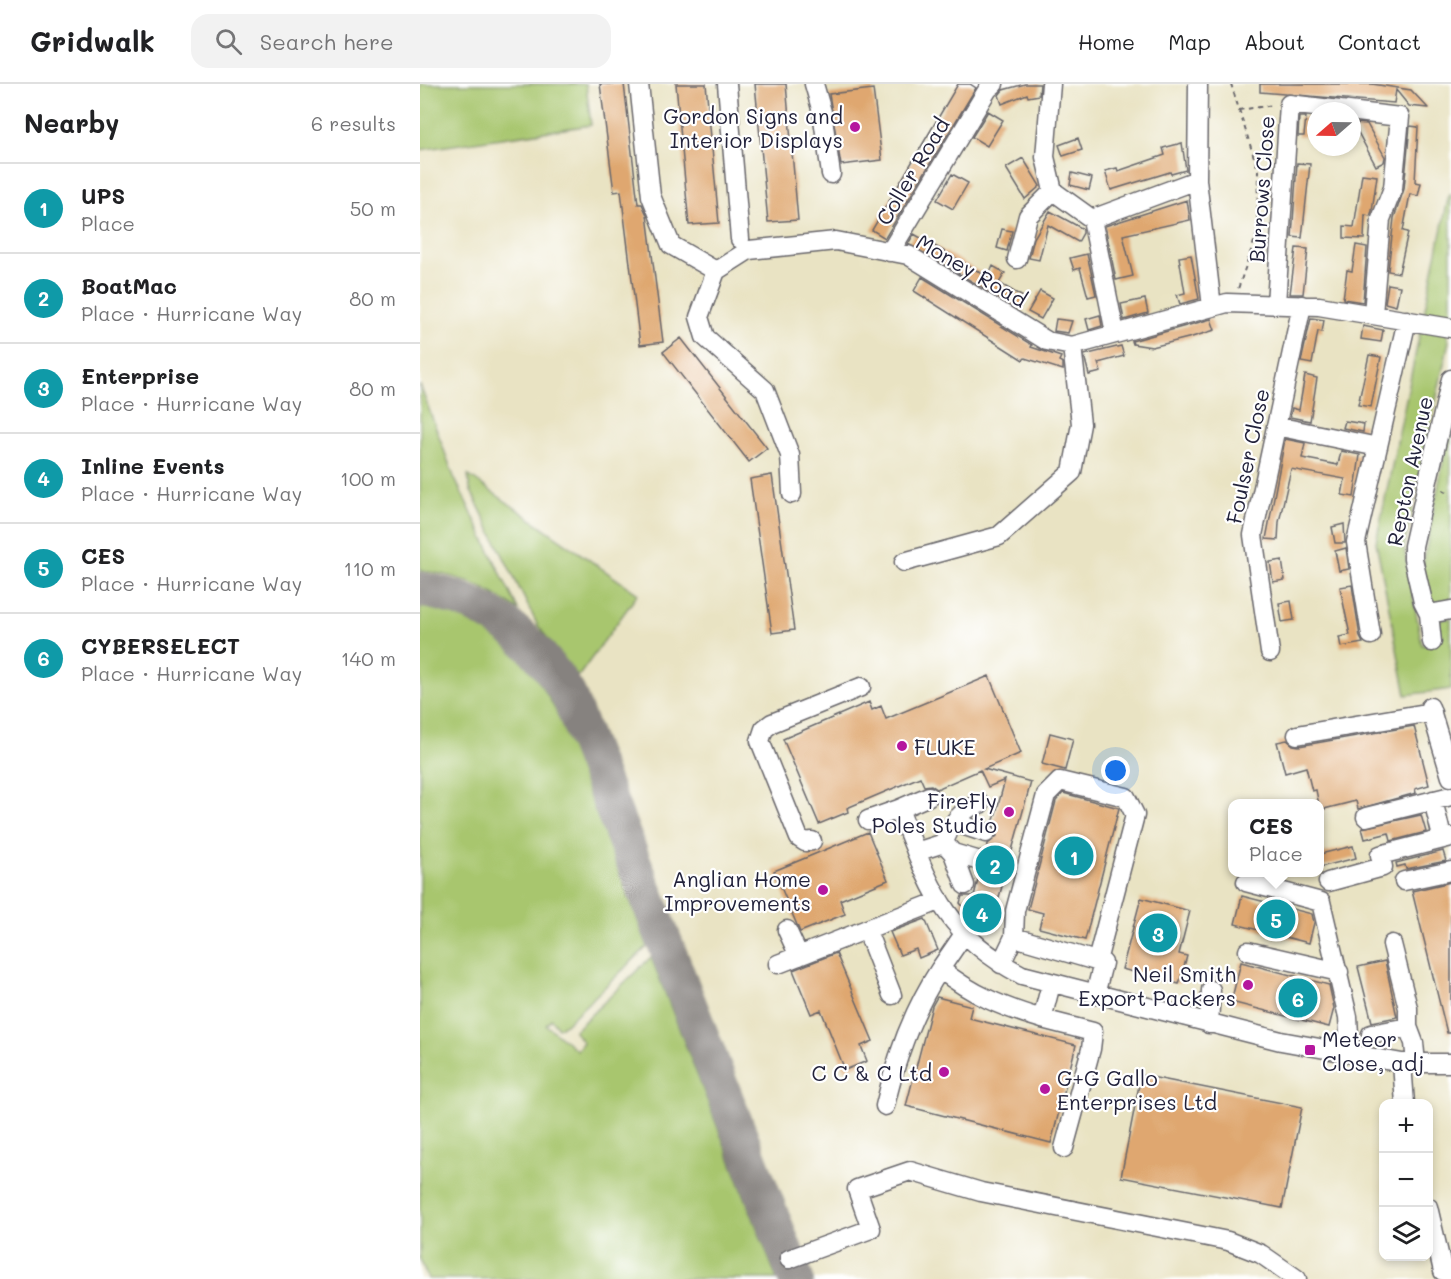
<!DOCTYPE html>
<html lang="en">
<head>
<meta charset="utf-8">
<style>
	body { margin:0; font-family:Mali,sans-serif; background:#f2f2f2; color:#202124 }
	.controls { position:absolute; right:18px; bottom:18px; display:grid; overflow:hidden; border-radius:12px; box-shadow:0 3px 9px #0003 }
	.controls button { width:54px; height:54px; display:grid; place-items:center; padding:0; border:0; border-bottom:2px solid #e0e0e0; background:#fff; color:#202124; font:30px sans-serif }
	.compass { position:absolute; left:887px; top:18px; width:54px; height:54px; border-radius:50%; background:#fff; box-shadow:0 3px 9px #0003; rotate:250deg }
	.you { position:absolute; left:696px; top:687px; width:21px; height:21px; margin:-15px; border:4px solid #fff; border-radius:50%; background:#1a73e8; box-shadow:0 0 0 9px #1a73e833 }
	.badge { display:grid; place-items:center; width:39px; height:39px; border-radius:50%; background:#b45309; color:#fff; font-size:20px; font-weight:700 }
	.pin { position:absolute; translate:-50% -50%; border:3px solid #fff; box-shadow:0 2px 6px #0006 }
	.popup { position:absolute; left:808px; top:715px; width:96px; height:78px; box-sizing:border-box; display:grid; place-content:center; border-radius:12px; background:#fff; filter:drop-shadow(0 2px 4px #0005); font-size:20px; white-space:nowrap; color:#757577 }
	.popup b { font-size:22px; color:#202124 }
	.popup::after { content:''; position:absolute; left:50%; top:100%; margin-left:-12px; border:12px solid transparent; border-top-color:#fff }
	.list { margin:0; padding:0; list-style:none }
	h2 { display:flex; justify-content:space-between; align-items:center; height:78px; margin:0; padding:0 24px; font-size:26px }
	h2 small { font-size:20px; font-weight:400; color:#757577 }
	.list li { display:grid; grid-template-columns:39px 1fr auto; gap:18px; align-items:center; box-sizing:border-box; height:90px; padding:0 24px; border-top:2px solid #e0e0e0 }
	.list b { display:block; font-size:22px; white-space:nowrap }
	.list p { margin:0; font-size:20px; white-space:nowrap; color:#757577 }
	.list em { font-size:20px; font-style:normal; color:#757577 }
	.icon { flex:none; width:33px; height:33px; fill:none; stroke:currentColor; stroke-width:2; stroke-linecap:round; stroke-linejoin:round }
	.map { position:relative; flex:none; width:1031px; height:1195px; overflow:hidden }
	header { display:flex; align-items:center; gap:36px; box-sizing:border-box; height:84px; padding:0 30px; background:#fff; border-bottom:2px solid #e0e0e0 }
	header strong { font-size:28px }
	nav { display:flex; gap:33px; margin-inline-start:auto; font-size:21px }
	.search { width:420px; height:54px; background:#f2f2f2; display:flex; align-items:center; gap:15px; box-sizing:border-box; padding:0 21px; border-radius:18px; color:#757577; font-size:22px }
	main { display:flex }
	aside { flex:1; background:#fff }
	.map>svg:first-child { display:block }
</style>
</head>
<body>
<header>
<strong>Gridwalk</strong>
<div class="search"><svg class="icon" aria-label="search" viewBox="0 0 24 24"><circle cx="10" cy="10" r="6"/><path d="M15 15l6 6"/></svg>Search here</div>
<nav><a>Home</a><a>Map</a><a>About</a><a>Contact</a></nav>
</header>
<main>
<aside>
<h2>Nearby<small>6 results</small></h2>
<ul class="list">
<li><span class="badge" style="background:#0f9aa8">1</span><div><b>UPS</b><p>Place</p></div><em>50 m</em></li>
<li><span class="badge" style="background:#0f9aa8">2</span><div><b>BoatMac</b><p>Place · Hurricane Way</p></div><em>80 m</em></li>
<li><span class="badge" style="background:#0f9aa8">3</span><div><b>Enterprise</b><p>Place · Hurricane Way</p></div><em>80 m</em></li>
<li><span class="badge" style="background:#0f9aa8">4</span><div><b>Inline Events</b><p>Place · Hurricane Way</p></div><em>100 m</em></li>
<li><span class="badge" style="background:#0f9aa8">5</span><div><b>CES</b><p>Place · Hurricane Way</p></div><em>110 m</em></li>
<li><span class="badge" style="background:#0f9aa8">6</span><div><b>CYBERSELECT</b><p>Place · Hurricane Way</p></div><em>140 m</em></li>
</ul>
</aside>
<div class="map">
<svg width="1031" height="1195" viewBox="0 0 1031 1195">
	<rect width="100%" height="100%" fill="#fff"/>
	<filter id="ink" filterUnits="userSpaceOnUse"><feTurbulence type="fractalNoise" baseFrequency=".0167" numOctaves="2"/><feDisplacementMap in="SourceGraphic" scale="12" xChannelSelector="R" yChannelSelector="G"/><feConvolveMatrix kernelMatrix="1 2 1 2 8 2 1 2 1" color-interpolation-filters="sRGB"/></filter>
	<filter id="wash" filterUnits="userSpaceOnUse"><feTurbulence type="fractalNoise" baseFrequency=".008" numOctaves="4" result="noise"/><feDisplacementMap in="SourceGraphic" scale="24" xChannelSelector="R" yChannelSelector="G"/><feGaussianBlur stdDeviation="1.35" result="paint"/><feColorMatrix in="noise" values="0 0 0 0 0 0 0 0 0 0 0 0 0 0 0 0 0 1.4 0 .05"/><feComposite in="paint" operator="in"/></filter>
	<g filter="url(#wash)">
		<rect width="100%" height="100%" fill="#e9e3c3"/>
		<path fill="#a8c66e" stroke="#657454" stroke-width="1.5" d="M0,0H166L171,41L0,66Z
			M1029,110H1031V239L1024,243L1029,257L984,463L1002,561L1012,558L1019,536L1031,534V605L986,611L956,458Z
			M0,301L34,393L99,527C69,504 38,490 0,487Z
			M1031,337V524L1016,527L1000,496Z
			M48,391L218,510L158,593L118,542L50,405Z
			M0,516C71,533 109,571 140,635L228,862L146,940L138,944L131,935L126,941L157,966L163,958L154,947L231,873L357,1195H8L0,1175Z"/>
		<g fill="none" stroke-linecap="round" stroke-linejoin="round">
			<path stroke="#86827f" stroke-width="36" d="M0,506C65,514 115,556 148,610L376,1195"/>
		</g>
		<g id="blocks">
			<path fill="#dfa770" d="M180,0H204L218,120H222L227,131L243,258L220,261L201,107L194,108Z
				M256,0H286L299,139L269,141Z
				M335,0H366L378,136L348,138Z
				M538,0H550L556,4L465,154L452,146Z
				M605,0H620L619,11L608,13L607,10L582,20L579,11L583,6Z
				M840,0H952L991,6L1008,24L989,22L976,6L974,19L840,8Z
				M453,5L462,76L421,81L409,10Z
				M568,27L583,36L567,62L552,53Z
				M879,33H886L884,52H878Z
				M933,39L947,40L965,73L964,78L956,82Z
				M990,42L998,43L995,98L1001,99L998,112L990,110L983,147L988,148L979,189L968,187L974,134L984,105Z
				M658,54L662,66L643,72L639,61Z
				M762,59L766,86L751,90L750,88L691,106L685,87L697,84L698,87L745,71L743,64Z
				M603,74L620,102L605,115L586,84Z
				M877,79L890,80L882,154L872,153Z
				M652,89L672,94L669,106L650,101Z
				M532,90L548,99L533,125L517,116Z
				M942,90L957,92L952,127L950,132L945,131L944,155L924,154V142L934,143Z
				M767,116L770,136L703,151L713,192L696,196L685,142Z
				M630,127L663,145V149L658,158L628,141L619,176L609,174L614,154Z
				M582,145L592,147L587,167L577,164Z
				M494,150L568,193L573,182L585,189L579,199L605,214L599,225L488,160Z
				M936,161L947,163L943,218L923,215L927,186L932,187Z
				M876,164L888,165L883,210H870Z
				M667,170L676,211L668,213L660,184L654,186L650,174Z
				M771,171L779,215L760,220L757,211L765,209L759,173Z
				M502,193L612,261L611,263L641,273L639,277L643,279V286L605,274L603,276L494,207Z
				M968,200L980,202L976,222L965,219Z
				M620,207L633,214L621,235L608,228Z
				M725,215L728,229L704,236L701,220Z
				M680,231L682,242L669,246L666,235Z
				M891,234L904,236L902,248L898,247L892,280L881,278Z
				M636,235L652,237L648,249L634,247Z
				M791,235L795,246L772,253L732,263L713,260L712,257Z
				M943,242L963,246L961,258L941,255Z
				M261,254L347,364L329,378L243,268Z
				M701,262L704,272L678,279L681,288L669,291L664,271Z
				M949,271L961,273L951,323L938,321Z
				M885,291L897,294L890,337L870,333L872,324L879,326Z
				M925,337L944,340L943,348L923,344Z
				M865,355L885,359L882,374L918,381L921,367L940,371L934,413L922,411L925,395L871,385L859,438L858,456L846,455Z
				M352,391L374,546L352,549L330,395Z
				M924,440L925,459H915L912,443Z
				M926,464L929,485L919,487L915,467Z
				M862,476L865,496L853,498L850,478Z
				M932,501L940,553L943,559L921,563L919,553L930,551L920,503Z
				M871,517L874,536L862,538L859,519Z
				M569,592L601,669L564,685L611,698L571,842L557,838L540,819L542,812H554L560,788L571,781V774L566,768L568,760L577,752L573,740L585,696L568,703L560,686L517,705L511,701L504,702L500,693L427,724L428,728L399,740L363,655L449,618L452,626L461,622L466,635Z
				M994,642L1009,701L995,705L996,709L938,725L936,717L900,726L896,706L892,707L886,683L865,689L857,658L867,656L873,661L879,662Z
				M630,649L653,655L645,686L622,680Z
				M643,709L699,724L665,856L619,844L623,829L608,825L636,717Z
				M1001,731L1006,748L971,757L969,749L945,755L942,744Z
				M448,748L468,796L420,816L425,830L380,848L354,787Z
				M933,762L936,774L900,783V770Z
				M1023,767L1026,777L986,785L985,781L977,783L976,779Z
				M1031,798V949H1027L992,807Z
				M822,812L892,830L894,839L889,859L815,840Z
				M721,814L770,827L759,870L767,872L759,900L702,885Z
				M505,835L518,866L499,874L496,865L480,871L470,848Z
				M416,869L453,957L441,962L447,977L425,986L401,926L391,930L373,886Z
				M965,877L977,933L952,938L938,883Z
				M821,878L909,901L914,924L909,943L811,918Z
				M517,913L552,922L549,934L656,961L631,1059L486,1022L512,922Z
				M721,991L882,1023L862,1124L701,1093Z"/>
		</g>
	</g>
	<g filter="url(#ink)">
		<use href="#blocks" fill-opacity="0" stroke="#68666b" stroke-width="1.5"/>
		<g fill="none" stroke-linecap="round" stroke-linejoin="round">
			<defs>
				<path id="minor" d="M219,0L231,112L251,161L296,187
					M307,0L320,155
					M394,0L402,28L411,90
					M631,0L625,73L633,107L672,135L777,96
					M778,0L777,96L792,223
					M672,135L695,249
					M470,168L568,5L574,0
					M597,175L608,132L633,107
					M856,220L869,20L980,33L973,104L961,135L953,230
					M856,342L958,363
					M372,410L370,371L345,306L285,253L279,233L296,187L329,166L416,157L488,171L627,257L652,262L807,219L899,222L1031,244
					M484,478L579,452L652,388L661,340L652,262
					M1009,530L1031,526
					M951,551L936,458L987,236
					M1012,558L1009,530L1003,518L993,475V462L1031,295
					M850,568L833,451L882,221
					M1010,623L1031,693
					M877,651L1012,628
					M1013,716L1020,745
					M479,725L509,712
					M946,733L1031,712
					M448,736L479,725C510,802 523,850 602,891L861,957L982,979H1031
					M536,739L566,749
					M392,757L385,758L379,754L340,657L344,645L352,639L441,603
					M524,759L533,769L545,801
					M496,768L524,759C529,742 543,723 560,720
					M533,769L560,777
					M984,797L1031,787
					M826,798L901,818L928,933L930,968
					M908,798L963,783L960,771L1031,753
					M367,846L379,872
					M447,847L472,911
					M544,850L520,885C553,911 582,923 622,935L631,900
					M594,853L595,827L626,711L640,697L706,713L715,731L677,877
					M972,860L988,924V943
					M828,867L919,888
					M358,880L519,817
					M581,880L594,853L683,879L675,911
					M622,935L673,948L671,965L644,1064
					M789,940L791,906
					M951,950L988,943L994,959L996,979
					M982,979L985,1020
					M465,1022C476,973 492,928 520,885
					M1008,1123L1023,1187L1031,1188
					M369,1175L451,1145L437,1105L490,1087L561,1108L808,1157L841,1170L877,1195"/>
			</defs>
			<use href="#minor" stroke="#68666b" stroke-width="21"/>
			<path stroke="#68666b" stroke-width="2" stroke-dasharray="4.5 4.5" stroke-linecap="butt" d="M811,0L838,86L837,149L818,205
				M819,26L854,21
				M1023,406L1031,410"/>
			<use href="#minor" stroke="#fff" stroke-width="18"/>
		</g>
	</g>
	<g fill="#b5179e" stroke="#fff" stroke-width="2">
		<circle cx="435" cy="43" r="6"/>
		<circle cx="482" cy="662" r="6"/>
		<circle cx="589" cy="728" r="6"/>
		<circle cx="403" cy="806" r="6"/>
		<circle cx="828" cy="901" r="6"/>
		<rect x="884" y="960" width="12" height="12" rx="3"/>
		<circle cx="524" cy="988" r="6"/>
		<circle cx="625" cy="1005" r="6"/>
	</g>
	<g text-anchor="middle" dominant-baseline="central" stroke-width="4.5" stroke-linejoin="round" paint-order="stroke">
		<g font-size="21" fill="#22223b" stroke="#fff" text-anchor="end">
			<text x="423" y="31">Gordon Signs and<tspan x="423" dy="24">Interior Displays</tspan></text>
			<text x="494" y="662" text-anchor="start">FLUKE</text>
			<text x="577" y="716">FireFly<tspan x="577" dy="24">Poles Studio</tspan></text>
			<text x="391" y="794">Anglian Home<tspan x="391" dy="24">Improvements</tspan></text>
			<text x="816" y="889">Neil Smith<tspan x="816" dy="24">Export Packers</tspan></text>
			<text x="902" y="954" text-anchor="start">Meteor<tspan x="902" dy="24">Close, adj</tspan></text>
			<text x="512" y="988">C C &amp; C Ltd</text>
			<text x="637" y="993" text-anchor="start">G+G Gallo<tspan x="637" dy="24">Enterprises Ltd</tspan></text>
		</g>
		<g font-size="21" fill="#22223b" stroke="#fff">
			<text transform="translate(492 87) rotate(-59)">Coller Road</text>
			<text transform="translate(841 105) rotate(-86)">Burrows Close</text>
			<text transform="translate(552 186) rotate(30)">Money Road</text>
			<text transform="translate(827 372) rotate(-78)">Foulser Close</text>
			<text transform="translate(989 387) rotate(-78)">Repton Avenue</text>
		</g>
	</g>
</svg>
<div class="controls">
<button>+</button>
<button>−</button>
<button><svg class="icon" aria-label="layers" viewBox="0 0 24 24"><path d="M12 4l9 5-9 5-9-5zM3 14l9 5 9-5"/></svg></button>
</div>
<svg class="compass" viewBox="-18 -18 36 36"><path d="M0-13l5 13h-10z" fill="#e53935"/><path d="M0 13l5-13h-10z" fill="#757577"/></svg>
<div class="you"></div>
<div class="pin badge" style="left:654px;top:772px;background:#0f9aa8">1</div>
<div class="pin badge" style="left:575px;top:781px;background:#0f9aa8">2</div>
<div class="pin badge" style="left:738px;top:849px;background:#0f9aa8">3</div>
<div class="pin badge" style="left:562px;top:829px;background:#0f9aa8">4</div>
<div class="pin badge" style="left:856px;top:835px;background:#0f9aa8">5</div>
<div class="popup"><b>CES</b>Place</div>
<div class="pin badge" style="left:878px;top:914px;background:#0f9aa8">6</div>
</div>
</main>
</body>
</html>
